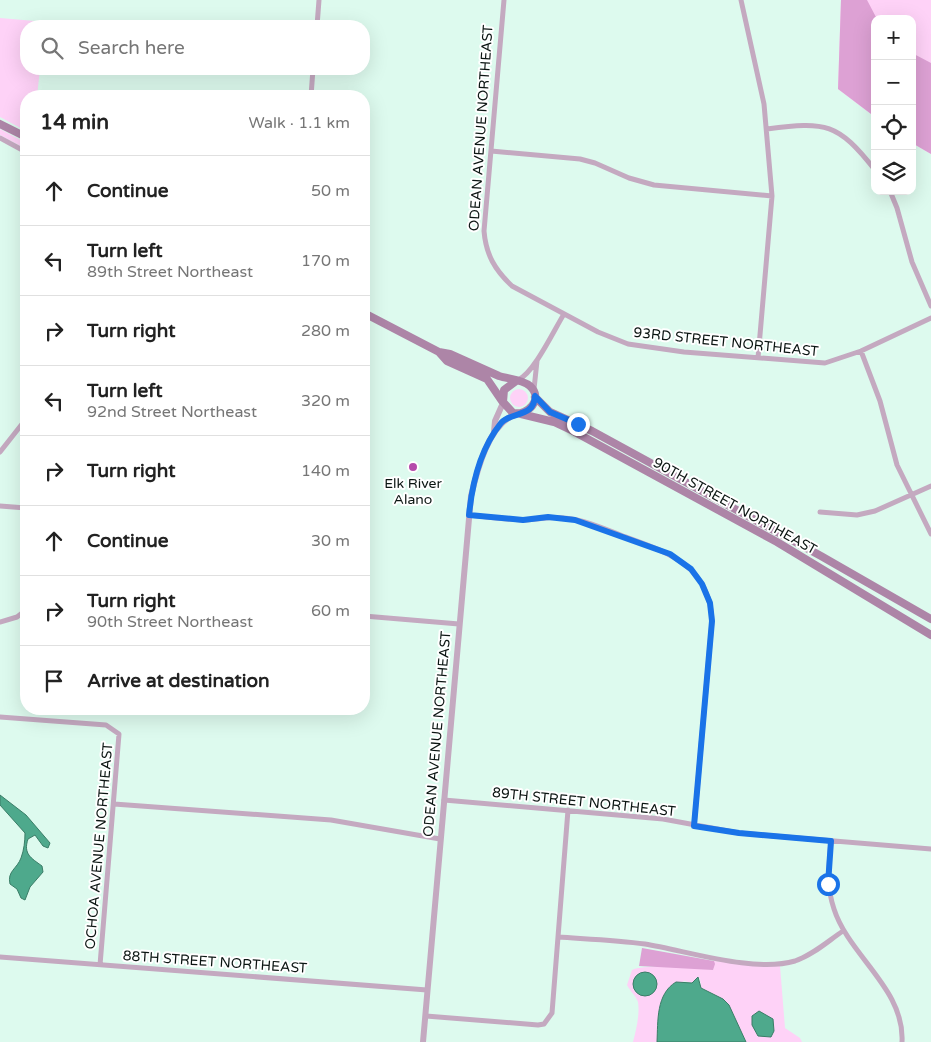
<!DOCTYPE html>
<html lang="en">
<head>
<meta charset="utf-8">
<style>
	body { margin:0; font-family:"Varela Round",sans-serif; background:#f2f2f2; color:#222 }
	.controls { position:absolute; right:15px; top:15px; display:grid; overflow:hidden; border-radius:10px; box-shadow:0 5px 20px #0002 }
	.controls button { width:45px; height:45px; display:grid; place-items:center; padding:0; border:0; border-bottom:1px solid #e0e0e0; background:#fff; color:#222; font:25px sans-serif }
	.stop { position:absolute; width:15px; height:15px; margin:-11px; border:4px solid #1a73e8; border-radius:50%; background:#fff }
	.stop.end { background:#1a73e8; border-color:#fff; box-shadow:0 1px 5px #0008 }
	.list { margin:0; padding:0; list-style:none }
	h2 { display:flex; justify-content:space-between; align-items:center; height:65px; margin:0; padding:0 20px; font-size:21px }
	h2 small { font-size:16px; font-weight:400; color:#767676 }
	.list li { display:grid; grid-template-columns:32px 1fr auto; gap:15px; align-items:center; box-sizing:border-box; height:70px; padding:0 20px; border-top:1px solid #e0e0e0 }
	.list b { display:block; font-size:19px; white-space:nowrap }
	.list p { margin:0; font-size:16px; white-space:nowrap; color:#767676 }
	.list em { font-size:16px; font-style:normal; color:#767676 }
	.icon { flex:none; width:28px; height:28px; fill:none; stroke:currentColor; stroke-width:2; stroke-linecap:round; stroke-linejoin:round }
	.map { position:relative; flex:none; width:931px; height:1042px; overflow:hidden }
	.search { position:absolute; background:#fff; box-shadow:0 5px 20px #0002; left:20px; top:20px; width:350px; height:55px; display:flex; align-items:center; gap:12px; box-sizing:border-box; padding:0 18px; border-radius:20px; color:#767676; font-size:19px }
	.panel { position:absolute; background:#fff; box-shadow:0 5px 20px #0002; left:20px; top:90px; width:350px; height:625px; border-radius:20px }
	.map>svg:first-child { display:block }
</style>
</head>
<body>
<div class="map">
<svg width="931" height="1042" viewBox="0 0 931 1042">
	<rect width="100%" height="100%" fill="#ddfaee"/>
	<path fill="#fed2f7" d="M841,0H931V154L912,143V19H875V117L838,89Z
		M0,18L46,22L45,26H26V69H40L37,96H26V131L0,117Z
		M0,129L26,143V149L0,135Z
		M510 398a9 9 0 1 1 18 0a9 9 0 1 1-18 0Z
		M714,961L780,966L785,1028L800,1038L802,1042H746L729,1006L715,995L701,988L700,978L692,983L684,981L662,1000L658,1017L657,1042H633C636,1030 640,1015 638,1002C636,996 630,991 627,985L632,970C644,964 698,967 713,970Z"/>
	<path fill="#dda1d4" d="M841,0H867L877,19H875V117L838,89Z
		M912,53L931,63V154L912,143Z
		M642,948L714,961L715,964L713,970L639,966Z"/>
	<path fill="#4ea98c" stroke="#3a7d67" d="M0,795L26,815L50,843L48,848L43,846L35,835L28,839C23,854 31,858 42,866L43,872L30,887L25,900L21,898L17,889L10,884C7,871 17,869 21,858C24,850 25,841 25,833L0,805Z
		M633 984a12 12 0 1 1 24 0a12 12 0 1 1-24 0Z
		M698,977L701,988L723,999L729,1005L746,1042H657C658,1021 656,994 676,982L692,983Z
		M759,1011L773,1019L774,1031L771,1037L758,1036L752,1025V1016Z"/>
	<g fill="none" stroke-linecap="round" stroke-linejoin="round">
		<path stroke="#c4a9c0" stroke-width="5" d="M504,0L484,231C486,255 495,270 512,286L598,332L628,344L684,352L825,363L861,351L931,318
			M741,0L764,104L772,196L758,358
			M317,26L319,0
			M311,96L313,69
			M767,129C826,121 838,123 875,170
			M0,138L26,152
			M491,151L580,159L595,163L629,178L654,185L772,196
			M890,191L897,208L912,262L931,306
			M861,351L880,401L897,465L931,534
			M518,380C534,373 554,330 564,314
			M534,389L537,361
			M0,452L26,419
			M0,506L26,508
			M820,512L857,515L875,511L931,486
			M469,515C486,517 504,519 522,520C536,520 550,516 564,518C585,520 603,528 623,536C667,552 710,565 712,621L694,826
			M364,616L459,624
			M0,622L17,617L26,610
			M0,717L106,725L119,734L100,965
			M444,800L663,819L739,833L931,849
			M114,804L331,820L440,839
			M831,841C829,864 826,886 834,909C849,956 905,989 902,1042
			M558,937L568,810
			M0,957L427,990
			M426,1016L538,1025L544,1024L552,1013L558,937C587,939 617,940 645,944C688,951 754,973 795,961C813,955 828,941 843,931"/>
		<path stroke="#c4a9c0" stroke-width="6" d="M494,432L495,421L503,403
			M423,1042L471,496C477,471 489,422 517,414"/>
		<path stroke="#ad85a7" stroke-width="8" d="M0,124L26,137
			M364,313L439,352L450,354L499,376C508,379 522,379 530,386C544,399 528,416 513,413L503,402L504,390L516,381
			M439,352L447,361L487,379L502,401
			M535,397L550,412L592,431L821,556L931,619
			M521,414L554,422L573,431L777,542L931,635"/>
	</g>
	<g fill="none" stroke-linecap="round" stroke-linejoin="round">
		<path stroke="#1a73e8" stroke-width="6" d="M578,424L550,412L535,396C534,418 512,411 501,423C481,448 472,484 469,515L523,520L548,517L575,520L670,554L691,569L702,584L710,603L712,621L694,826L739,833L831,841L828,884"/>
	</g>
	<circle fill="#b54aab" stroke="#fff" stroke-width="2" cx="413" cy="467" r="5"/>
	<g text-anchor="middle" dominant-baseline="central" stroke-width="4" stroke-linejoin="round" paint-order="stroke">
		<g font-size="14" fill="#0b1512" stroke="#fff">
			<text transform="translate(481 128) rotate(-86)">ODEAN AVENUE NORTHEAST</text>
			<text transform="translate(726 342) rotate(6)">93RD STREET NORTHEAST</text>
			<text transform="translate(735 506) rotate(29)">90TH STREET NORTHEAST</text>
			<text transform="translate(437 734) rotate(-85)">ODEAN AVENUE NORTHEAST</text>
			<text transform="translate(584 802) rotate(6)">89TH STREET NORTHEAST</text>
			<text transform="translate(99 846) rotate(-85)">OCHOA AVENUE NORTHEAST</text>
			<text transform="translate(215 962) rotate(4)">88TH STREET NORTHEAST</text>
		</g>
		<g font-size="14" fill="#0b1512" stroke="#fff">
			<text x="413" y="483">Elk River<tspan x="413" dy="16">Alano</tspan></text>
		</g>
	</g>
</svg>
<div class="controls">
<button>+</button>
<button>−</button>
<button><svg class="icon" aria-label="locate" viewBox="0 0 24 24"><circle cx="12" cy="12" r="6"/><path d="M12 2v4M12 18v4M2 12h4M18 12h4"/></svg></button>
<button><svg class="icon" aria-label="layers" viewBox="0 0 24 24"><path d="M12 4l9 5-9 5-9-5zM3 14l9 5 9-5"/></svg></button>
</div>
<div class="stop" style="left:828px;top:884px"></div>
<div class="stop end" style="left:578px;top:424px"></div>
<div class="search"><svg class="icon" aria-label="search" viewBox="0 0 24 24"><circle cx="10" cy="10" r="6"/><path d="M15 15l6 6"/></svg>Search here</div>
<section class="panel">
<h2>14 min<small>Walk · 1.1 km</small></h2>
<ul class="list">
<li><svg class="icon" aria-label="ahead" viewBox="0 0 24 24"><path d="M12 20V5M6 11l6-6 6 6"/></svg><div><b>Continue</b></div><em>50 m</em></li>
<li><svg class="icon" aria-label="left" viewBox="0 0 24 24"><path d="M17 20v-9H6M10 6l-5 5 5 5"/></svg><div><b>Turn left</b><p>89th Street Northeast</p></div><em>170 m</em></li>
<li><svg class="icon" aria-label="right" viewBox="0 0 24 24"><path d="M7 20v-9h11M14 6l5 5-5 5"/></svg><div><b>Turn right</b></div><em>280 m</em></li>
<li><svg class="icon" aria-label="left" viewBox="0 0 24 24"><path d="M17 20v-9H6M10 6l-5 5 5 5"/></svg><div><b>Turn left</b><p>92nd Street Northeast</p></div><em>320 m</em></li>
<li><svg class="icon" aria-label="right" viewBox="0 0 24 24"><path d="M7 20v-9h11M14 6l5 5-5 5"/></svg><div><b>Turn right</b></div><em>140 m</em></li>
<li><svg class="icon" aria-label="ahead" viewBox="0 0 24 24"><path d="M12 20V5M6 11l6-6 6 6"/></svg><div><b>Continue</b></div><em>30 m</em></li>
<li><svg class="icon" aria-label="right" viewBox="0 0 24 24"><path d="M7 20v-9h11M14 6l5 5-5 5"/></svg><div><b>Turn right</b><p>90th Street Northeast</p></div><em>60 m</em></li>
<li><svg class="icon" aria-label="arrive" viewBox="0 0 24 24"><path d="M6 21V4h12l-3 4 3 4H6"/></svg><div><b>Arrive at destination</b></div></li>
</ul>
</section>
</div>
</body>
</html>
